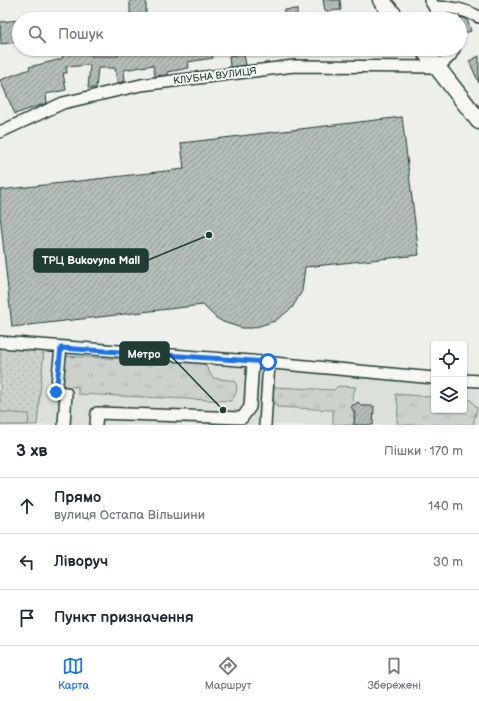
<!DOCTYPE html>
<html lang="uk">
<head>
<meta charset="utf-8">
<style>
	body { margin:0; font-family:"Balsamiq Sans",sans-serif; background:#f2f2f3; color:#1f2937 }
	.controls { position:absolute; right:12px; bottom:12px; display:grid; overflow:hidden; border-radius:4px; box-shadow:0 1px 3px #0004 }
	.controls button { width:36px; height:36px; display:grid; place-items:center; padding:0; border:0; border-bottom:1px solid #e0e1e3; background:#fff; color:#1f2937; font:20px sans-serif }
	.stop { position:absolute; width:12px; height:12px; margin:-9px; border:3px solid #1a73e8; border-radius:50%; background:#fff }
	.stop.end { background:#1a73e8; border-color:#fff; box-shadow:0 1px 4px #0008 }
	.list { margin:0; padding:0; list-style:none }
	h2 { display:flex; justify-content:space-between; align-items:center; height:52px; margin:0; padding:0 16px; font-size:17px }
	h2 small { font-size:13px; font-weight:400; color:#747a83 }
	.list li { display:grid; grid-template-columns:26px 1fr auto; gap:12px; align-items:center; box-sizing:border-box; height:56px; padding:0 16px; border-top:1px solid #e0e1e3 }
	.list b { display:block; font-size:15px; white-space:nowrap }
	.list p { margin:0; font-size:13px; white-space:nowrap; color:#747a83 }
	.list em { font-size:13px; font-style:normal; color:#747a83 }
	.icon { flex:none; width:22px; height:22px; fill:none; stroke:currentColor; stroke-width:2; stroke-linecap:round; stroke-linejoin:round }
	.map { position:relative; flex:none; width:479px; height:425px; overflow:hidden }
	.search { position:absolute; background:#fff; box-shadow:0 1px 3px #0004; left:12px; right:12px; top:12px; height:44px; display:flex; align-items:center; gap:10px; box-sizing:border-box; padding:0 14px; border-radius:22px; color:#747a83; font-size:15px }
	.sheet { height:220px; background:#fff }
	nav { display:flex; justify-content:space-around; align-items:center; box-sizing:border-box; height:56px; border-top:1px solid #e0e1e3; background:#fff; font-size:11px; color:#747a83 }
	nav a { display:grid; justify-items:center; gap:2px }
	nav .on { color:#1a73e8 }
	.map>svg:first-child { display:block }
</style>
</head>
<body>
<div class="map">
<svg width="479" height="425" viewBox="0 0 479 425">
	<defs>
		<pattern id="grass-tufts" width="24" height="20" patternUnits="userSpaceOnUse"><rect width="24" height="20" fill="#cbd2cc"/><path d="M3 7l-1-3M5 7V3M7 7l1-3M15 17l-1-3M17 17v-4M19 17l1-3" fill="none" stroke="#aeb5b0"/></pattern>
		<pattern id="park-dots" width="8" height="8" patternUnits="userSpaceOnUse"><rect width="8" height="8" fill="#cbd2cc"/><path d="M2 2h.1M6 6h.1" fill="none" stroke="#aeb5b0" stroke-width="1.8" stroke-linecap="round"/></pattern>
		<pattern id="building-hatch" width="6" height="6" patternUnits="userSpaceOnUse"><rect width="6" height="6" fill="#b4bdb8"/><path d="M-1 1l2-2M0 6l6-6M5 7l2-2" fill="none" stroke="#929b96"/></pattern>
	</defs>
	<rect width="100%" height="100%" fill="#edefea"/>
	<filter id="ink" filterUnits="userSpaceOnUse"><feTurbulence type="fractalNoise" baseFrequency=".025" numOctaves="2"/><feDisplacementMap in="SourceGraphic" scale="8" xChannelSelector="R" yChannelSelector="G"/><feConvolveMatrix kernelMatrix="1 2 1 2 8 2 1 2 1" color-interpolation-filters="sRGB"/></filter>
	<g filter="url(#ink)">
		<path fill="#dce0db" d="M44,350L434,379V410H464V381L479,383V425H37Z"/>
		<path fill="url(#grass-tufts)" stroke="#758880" d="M63,356L204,363L213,378L235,381C238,389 237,394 231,401L78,394V387L59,386Z
			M338,386L356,387C349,400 355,411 354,425H333V410L277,407L271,392L275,387L334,390Z
			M395,394L434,397V410H464V400H471L477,408L473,425H397L398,405Z"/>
		<path fill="url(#park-dots)" stroke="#758880" d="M0,347L44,350L37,425H0Z"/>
		<path fill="#cbd2cc" stroke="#758880" d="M0,412L29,414L28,425H0Z"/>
		<path fill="url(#building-hatch)" stroke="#1f3d34" d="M130,0H146V19H130Z
			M323,0H340L341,10L325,11Z
			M297,9V19H284V10Z
			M460,17L467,19L471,31L460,35Z
			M19,20V42L1,44L0,22Z
			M72,49H90L91,56H118V49H186L187,52L211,49L213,58L188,62L189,68L167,72V75L155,76L153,65L124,70L125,81L117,83L115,68H98L96,88H88L90,65L66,67L67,73H63L66,90L46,94L47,103L15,114L0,80L30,69L29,67L62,59L64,52L72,54Z
			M244,54L246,65L230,67L229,56Z
			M479,56V83L469,61Z
			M402,117L419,255L305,267L302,291L292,308L275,321L253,328H242L223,322L215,317L203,305L12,327L0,215V190L184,169L181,143Z
			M358,402L362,406H374L373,425H354L355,413L351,407Z"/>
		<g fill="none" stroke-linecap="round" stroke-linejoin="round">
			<defs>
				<path id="minor" d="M430,0L442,19
					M434,7C452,7 464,9 479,17
					M0,132L63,103L141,85L294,66L438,67L450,56L454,49
					M0,342L263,362L434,378
					M61,348L56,392L66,393L64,425
					M464,380L479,381
					M96,425L97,413L242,418L250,407L253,361
					M265,425L269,362"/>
				<path id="highway" d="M381,0L397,19
					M423,49L479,121"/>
			</defs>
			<use href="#minor" stroke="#1f3d34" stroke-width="14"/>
			<use href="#highway" stroke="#1f3d34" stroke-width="19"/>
			<use href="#minor" stroke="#f6f6f2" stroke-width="11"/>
			<use href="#highway" stroke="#f6f6f2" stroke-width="16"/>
		</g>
	</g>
	<g fill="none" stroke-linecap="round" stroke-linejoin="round" filter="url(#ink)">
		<path stroke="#1a73e8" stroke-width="5" d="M56,392L61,348L268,362"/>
	</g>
	<g text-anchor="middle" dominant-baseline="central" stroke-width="4" stroke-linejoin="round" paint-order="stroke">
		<g font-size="10" fill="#1f3d34" stroke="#f6f6f2">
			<text transform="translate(215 76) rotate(-7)">КЛУБНА ВУЛИЦЯ</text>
		</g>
	</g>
	<path fill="none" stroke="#1f3d34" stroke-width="1.5" d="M209 235L148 260M223 410L169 354"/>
	<g fill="#1f3d34" stroke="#f6f6f2" stroke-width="1.5">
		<circle cx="209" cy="235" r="4"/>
		<circle cx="223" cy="410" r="4"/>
	</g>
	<g fill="#1f3d34" stroke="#1f3d34" stroke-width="1.5">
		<rect x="34" y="249" width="114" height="23" rx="4"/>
		<rect x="120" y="342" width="49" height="23" rx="4"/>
	</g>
	<g font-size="11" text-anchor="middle" font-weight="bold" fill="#fff">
		<text x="91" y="264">ТРЦ Bukovyna Mall</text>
		<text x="144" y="358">Метро</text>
	</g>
</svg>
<div class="controls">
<button><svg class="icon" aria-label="locate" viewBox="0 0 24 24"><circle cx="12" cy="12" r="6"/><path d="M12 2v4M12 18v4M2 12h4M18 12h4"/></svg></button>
<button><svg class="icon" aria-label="layers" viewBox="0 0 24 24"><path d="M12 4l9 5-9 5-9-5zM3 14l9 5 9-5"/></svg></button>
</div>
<div class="stop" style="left:268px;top:362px"></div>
<div class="stop end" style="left:56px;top:392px"></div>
<div class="search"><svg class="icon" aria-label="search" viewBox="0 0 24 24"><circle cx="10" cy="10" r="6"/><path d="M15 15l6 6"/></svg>Пошук</div>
</div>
<section class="sheet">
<h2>3 хв<small>Пішки · 170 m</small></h2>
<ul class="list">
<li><svg class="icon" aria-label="ahead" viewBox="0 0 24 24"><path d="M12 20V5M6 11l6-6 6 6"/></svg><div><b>Прямо</b><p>вулиця Остапа Вільшини</p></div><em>140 m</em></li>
<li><svg class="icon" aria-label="left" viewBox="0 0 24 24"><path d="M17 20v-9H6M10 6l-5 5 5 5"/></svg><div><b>Ліворуч</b></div><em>30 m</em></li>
<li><svg class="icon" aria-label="arrive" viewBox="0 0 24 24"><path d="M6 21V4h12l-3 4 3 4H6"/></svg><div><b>Пункт призначення</b></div></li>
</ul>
</section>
<nav>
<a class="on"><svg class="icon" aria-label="map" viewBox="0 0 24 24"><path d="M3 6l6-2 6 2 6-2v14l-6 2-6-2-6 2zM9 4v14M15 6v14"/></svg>Карта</a>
<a><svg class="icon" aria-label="directions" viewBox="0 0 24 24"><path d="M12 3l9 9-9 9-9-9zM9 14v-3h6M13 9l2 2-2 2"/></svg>Маршрут</a>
<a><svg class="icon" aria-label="saved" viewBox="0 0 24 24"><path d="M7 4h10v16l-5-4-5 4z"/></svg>Збережені</a>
</nav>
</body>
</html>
